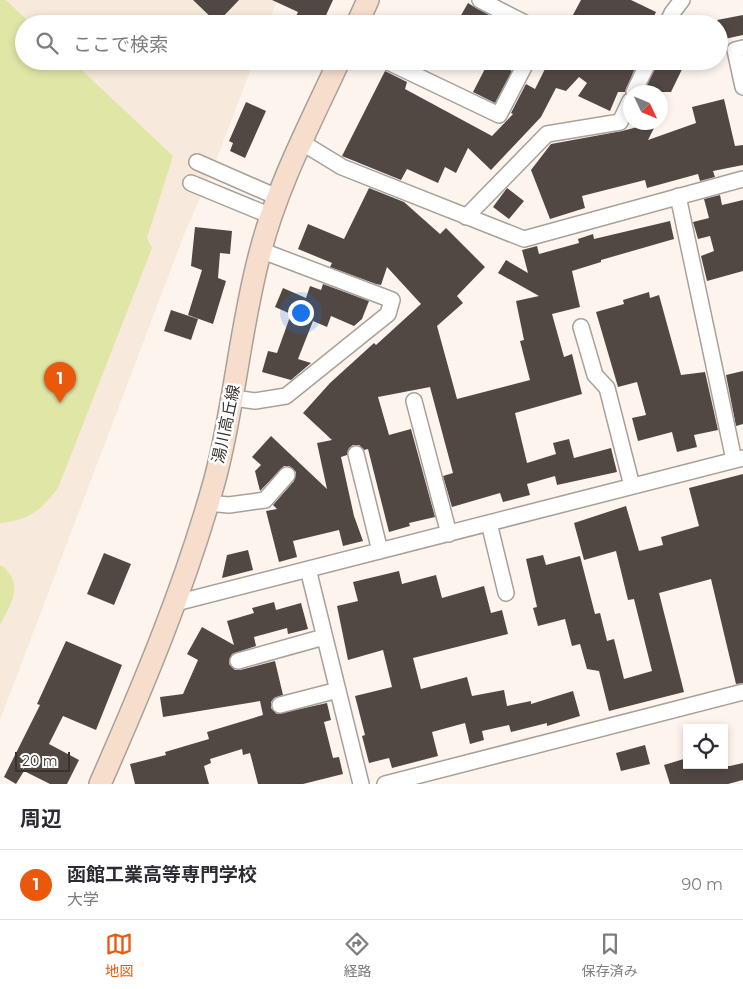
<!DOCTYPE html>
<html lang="ja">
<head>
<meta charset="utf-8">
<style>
	body { margin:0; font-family:Montserrat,"Noto Sans JP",sans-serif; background:#f2f2f3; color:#2b2b33 }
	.controls { position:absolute; right:15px; bottom:15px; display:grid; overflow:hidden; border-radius:0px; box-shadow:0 2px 8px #0003 }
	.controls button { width:45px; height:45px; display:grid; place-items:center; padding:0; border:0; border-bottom:1px solid #e1e1e2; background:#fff; color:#2b2b33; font:25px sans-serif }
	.compass { position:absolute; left:623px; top:85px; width:45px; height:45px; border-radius:50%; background:#fff; box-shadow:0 2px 8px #0003; rotate:134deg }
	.scale { position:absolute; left:15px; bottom:12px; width:55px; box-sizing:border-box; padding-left:5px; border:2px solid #363430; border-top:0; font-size:14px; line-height:18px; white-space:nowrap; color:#363430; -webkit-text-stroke:4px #fff; paint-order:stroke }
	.you { position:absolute; left:300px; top:312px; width:18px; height:18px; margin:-12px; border:4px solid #fff; border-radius:50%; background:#1a73e8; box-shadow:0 0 0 8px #1a73e833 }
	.badge { display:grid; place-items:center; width:32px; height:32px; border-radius:50%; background:#ea580c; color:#fff; font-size:16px; font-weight:700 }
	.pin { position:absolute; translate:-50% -41px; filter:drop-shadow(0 1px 2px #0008) }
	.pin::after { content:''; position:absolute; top:26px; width:18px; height:15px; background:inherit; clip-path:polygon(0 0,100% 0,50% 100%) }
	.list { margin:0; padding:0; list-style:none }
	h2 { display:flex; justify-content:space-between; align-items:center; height:65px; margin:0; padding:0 20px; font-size:21px }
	h2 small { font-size:16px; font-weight:400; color:#7c7c81 }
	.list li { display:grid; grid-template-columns:32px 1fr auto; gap:15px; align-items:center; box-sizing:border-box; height:70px; padding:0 20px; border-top:1px solid #e1e1e2 }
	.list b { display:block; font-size:19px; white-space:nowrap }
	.list p { margin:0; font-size:16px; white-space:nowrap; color:#7c7c81 }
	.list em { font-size:16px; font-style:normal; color:#7c7c81 }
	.icon { flex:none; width:28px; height:28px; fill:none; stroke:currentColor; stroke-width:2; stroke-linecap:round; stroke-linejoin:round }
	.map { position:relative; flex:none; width:743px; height:784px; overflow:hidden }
	.search { position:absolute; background:#fff; box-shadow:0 2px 8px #0003; left:15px; right:15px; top:15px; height:55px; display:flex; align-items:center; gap:12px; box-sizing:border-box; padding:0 18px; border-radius:28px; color:#7c7c81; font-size:19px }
	.sheet { height:135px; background:#fff }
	nav { display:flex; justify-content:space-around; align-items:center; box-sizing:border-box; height:70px; border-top:1px solid #e1e1e2; background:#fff; font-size:14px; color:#7c7c81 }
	nav a { display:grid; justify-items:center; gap:2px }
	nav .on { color:#ea580c }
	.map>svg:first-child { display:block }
</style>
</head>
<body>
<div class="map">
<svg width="743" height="784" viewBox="0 0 743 784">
	<rect width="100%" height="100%" fill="#fdf5ed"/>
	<path fill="#f7eadc" d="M0,0H277L268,24H24V61H254L217,158L184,235L0,720Z"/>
	<path fill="#e0e7a6" d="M0,0H6L31,24H24V61H72L173,156L147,238L152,248L58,488C40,511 30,520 0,523Z
		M0,565C5,567 6,569 9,573C22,589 8,609 0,625Z"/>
	<path fill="#514844" d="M193,0H239L217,23Z
		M272,0H333L322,24H292L298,12Z
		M581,0H631L656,12L650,24H629L616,18L613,24H568Z
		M468,3L476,8L506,24H456Z
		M743,15V35L720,40L717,20Z
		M489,61H494L512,71L495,103L473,92Z
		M549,61H638L625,92H618L610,111L578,96L587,83L579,77L566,91L556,88L541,117L491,170L468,148L456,173L445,167L438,183L407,169L401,180L342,156L385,71L407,82L405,89L492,136L513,114L511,113L526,84L535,89Z
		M658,61H686L671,92H644Z
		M724,99L735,146L743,145V165L713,171L715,177L700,181L698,174L647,188L645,180L582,196L585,208L550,219L531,170L551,144L622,131L657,122L648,140L696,123L692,107Z
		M246,102L266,111L245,158L230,151L233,143L229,141Z
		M369,188L404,202L440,234L446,228L485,267L457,296L463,303L437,326L457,399L530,380L520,341L524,340L516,301L539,296L498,273L506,260L528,273L522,250L537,246L539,254L579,243L578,239L593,234L594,239L670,221L674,239L601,260V262L572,271L580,307L552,314L564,357L572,354L582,394L515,413L527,463L556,454L553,443L569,439L574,458L611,448L617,472L557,485L555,476L527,484L530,495L503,502L500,493L452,507L443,476L453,473L430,387L378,397L389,435L411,429L435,517L409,523L410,526L389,532L368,449L364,450L359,445H353L349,448L347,455L341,457L354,516L363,541L343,546L339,530L293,541L297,557L279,562L266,511L277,509L273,505L294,481L296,472L289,466H284L260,491L255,471L261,465L252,457L271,436L327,489L317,443L332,440L303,413L330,383L374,343L376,345L421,304L387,267L381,285L376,284L330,267L332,263L298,249L308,224L344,239Z
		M507,188L524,201L509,219L493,207Z
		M720,195L722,205L743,200V271L707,281L701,256L714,251L710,236L698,239L693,222L709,218L704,199Z
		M195,227L232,231L230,254L220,253L218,278L226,281L213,324L188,315L202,270L191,266Z
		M323,284L369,301L362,319L354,326L331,316L327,327L313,321L298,359L311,363L291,380L262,372L268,351L277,353L291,314L275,307L283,288L306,298L310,286L321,290Z
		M649,292L650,298L659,295L681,375L705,372L718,430L694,435L697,447L677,452L672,432L638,441L632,418L646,415L637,382L618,387L596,312L624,304L623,300Z
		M171,310L198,319L191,340L164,331Z
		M743,371V424L736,426L726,375Z
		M743,474V683L736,684L711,579L659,593L684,692L609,711L599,671L587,669L580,644L572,646L565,619L538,626L533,608L537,607L526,559L543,555L546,565L580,556L595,614L600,613L607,641L614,639L624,679L652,671L634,599L628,600L616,551L584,560L574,523L626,506L639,551L663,545L661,537L699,526L689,488Z
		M248,550L253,570L222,578L227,555Z
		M104,553L131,564L114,605L87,594Z
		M399,571L402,584L436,575L442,598L484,586L491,613L502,610L508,634L413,658L421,689L467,677L472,696L504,690L507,706L531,701V704L573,691L580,716L547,726V723L511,732L509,725L482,731L484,740L470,744L465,723L432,732L438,756L392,768L389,758L369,763L362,736L365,735L355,696L392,687L383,650L348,660L337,606L358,601L353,582Z
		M274,602L276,610L301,603L308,629L288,634L287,628L254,637L256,646L232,654L229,664L235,670H240L275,661L283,695L274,698L271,702V708L277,714L327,703L331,720L324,722L333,758L339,757L343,774L303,784H258L250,753L243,755L242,749L210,759L211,763L204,766L209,784H135L130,764L166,755L165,752L209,739L207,732L263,715L260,701L163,717L160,697L183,694L198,660L187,654L202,627L234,645L227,621L254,613L252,608Z
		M66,641L122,665L96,730L63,716L49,744L79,760L67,784H50L24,771L16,784L4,777L40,705L37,704Z
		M645,745L650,764L621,771L616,753Z
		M687,758V765L730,766L743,763V780L728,784H670L664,765Z"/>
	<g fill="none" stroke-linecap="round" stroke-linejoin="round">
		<defs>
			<path id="street" d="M480,0L527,24
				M667,24L672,13L682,0
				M743,48L735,50L743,87
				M386,61L499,115L527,61
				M634,92L649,61
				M301,142L342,167L524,239L743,179
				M197,162L277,197
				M191,183L271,216
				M678,196L734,460
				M466,217L547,134L620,122L630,101
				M581,327L595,375L607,388L632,486
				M233,398L255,401L286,396L388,314L392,300L260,250
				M414,401L449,534
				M356,454L380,551
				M207,503L229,505L265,500L287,475
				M489,523L506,593
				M308,569L361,784
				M176,603L743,458
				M238,661L324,637
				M280,705L338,690
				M385,784L743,692"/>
			<path id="secondary" d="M357,24L368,0
				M100,784C144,684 186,584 215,479C235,404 240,327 260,253C277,186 310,124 339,61"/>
		</defs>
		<use href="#street" stroke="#a8a199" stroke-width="18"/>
		<use href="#secondary" stroke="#a8a199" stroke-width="24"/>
		<use href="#street" stroke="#fff" stroke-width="15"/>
		<use href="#secondary" stroke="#f6ddcc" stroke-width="21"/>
	</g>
	<g text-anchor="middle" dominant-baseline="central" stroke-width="5" stroke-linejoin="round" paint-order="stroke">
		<g font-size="16" fill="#363430" stroke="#fff">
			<text transform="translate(226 424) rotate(-78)">湯川高丘線</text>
		</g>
	</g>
</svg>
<div class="controls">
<button><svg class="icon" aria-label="locate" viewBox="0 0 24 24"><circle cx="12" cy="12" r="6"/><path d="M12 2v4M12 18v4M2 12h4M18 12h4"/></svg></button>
</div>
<svg class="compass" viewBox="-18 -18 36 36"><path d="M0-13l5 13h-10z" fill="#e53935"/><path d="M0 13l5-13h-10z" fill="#7c7c81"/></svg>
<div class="scale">20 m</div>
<div class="you"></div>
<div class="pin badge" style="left:60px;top:403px">1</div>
<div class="search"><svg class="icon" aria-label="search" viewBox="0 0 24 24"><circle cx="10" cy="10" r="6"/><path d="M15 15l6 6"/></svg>ここで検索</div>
</div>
<section class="sheet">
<h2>周辺<small></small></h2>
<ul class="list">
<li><span class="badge">1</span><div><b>函館工業高等専門学校</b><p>大学</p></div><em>90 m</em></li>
</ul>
</section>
<nav>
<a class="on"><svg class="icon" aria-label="map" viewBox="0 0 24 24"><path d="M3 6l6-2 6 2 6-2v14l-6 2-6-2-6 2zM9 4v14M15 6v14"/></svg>地図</a>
<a><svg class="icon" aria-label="directions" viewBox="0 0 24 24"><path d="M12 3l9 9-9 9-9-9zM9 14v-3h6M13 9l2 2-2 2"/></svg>経路</a>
<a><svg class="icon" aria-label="saved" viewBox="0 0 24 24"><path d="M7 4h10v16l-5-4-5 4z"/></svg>保存済み</a>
</nav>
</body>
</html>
